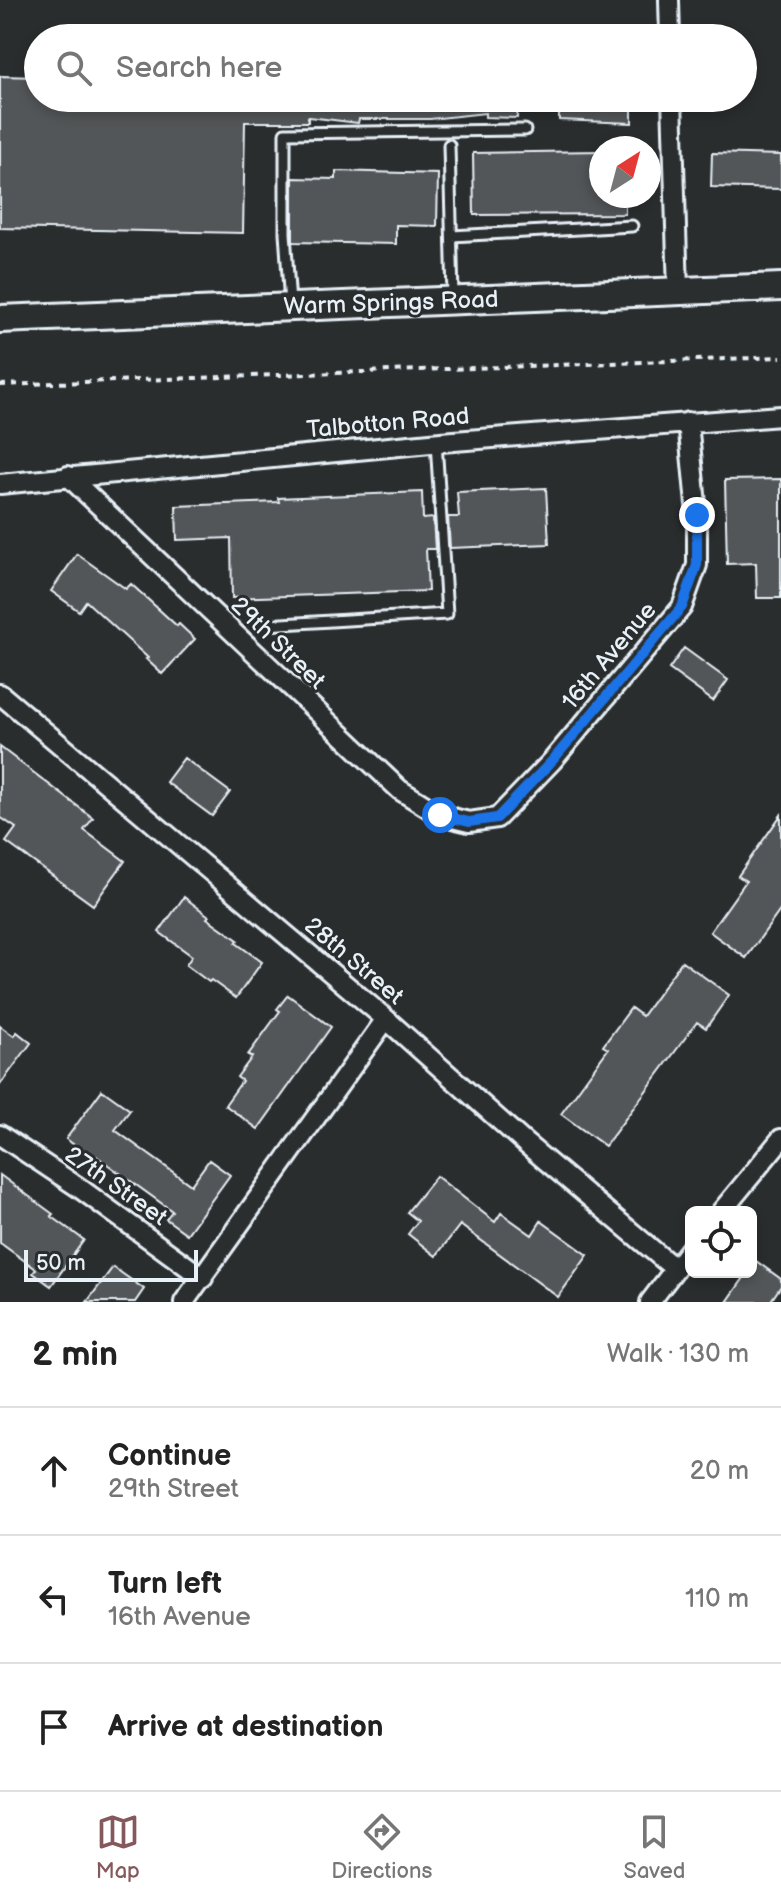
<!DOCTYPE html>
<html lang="en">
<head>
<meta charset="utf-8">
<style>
	body { margin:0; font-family:"Balsamiq Sans",sans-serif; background:#f6f6f6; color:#222 }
	.controls { position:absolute; right:24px; bottom:24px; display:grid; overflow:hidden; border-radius:12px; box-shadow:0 4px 12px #0003 }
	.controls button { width:72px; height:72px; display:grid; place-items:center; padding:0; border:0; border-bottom:2px solid #e0e0e0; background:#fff; color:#222; font:40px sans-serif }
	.compass { position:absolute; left:589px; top:136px; width:72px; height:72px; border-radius:50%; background:#fff; box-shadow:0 4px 12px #0003; rotate:36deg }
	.scale { position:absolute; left:24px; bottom:20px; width:174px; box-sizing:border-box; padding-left:8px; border:4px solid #e8f1f8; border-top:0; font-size:22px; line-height:28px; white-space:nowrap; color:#e8f1f8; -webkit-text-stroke:6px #2a2d2e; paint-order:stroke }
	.stop { position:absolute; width:24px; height:24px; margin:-18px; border:6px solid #1a73e8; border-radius:50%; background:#fff }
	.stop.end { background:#1a73e8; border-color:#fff; box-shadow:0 2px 8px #0008 }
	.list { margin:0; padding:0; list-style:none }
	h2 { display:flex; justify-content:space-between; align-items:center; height:104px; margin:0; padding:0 32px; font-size:34px }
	h2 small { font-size:26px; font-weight:400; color:#767676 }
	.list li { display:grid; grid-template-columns:52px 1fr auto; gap:24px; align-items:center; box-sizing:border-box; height:128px; padding:0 32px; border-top:2px solid #e0e0e0 }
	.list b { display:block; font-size:30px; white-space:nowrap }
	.list p { margin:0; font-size:26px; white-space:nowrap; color:#767676 }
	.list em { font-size:26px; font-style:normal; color:#767676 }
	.icon { flex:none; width:44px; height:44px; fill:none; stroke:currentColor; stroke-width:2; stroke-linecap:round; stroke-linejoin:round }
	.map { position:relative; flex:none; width:781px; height:1302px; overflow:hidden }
	.search { position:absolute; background:#fff; box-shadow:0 4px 12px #0003; left:24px; right:24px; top:24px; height:88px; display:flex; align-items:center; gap:20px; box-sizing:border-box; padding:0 28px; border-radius:44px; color:#767676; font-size:30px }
	.sheet { height:488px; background:#fff }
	nav { display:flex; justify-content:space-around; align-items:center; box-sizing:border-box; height:112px; border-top:2px solid #e0e0e0; background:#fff; font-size:22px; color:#767676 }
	nav a { display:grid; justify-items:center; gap:4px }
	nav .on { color:#85585c }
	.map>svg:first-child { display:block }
</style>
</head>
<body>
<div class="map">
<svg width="781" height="1302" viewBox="0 0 781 1302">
	<rect width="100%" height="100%" fill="#2a2d2e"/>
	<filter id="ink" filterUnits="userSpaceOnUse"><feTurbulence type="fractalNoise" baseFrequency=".0125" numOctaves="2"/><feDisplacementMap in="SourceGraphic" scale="16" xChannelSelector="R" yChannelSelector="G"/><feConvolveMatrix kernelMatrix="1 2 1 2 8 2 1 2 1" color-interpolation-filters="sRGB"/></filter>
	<g filter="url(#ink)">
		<path fill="#535759" stroke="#e8f1f8" stroke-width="2" d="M0,76L38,77V98H408V100L431,98H518L517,118L485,117V113L430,119H359L358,123L308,117V122H245L243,233L0,228Z
			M632,100V123L559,120V101Z
			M601,151V196H625V214L474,215L473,153Z
			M712,153L781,155V189L711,187Z
			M336,171L438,174L437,226L396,225V244L293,242V178L336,179Z
			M781,479V598H757L756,563L727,564L725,480Z
			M546,488L549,544L450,548L448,517H459L457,492Z
			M422,492L423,519L433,518L435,549H426L428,591L232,598L231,538L177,540L176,506L279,502L278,498Z
			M77,554L126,589L131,584L177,626L179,624L195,639L162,674L146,659L148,658L86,601L79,611L51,591Z
			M684,648L728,680L713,701L669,669Z
			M0,747L93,818L84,830L125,861L93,905L6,842L16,828L0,817Z
			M184,758L230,792L212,816L166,782Z
			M781,815V909L746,958L710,932L746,881L738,876Z
			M184,897L209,916L207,918L238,940L236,943L262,962L236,998L211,980L209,982L186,965L192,956L159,932Z
			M682,961L729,995L706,1028L697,1022L605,1146L561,1114L608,1049L603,1046L631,1008L642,1016Z
			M288,995L331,1027L258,1129L225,1105L242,1081L237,1077L252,1057L248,1055L280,1011L277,1009Z
			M0,1026L14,1036L17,1032L31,1043L0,1085Z
			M102,1090L130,1110L115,1130L191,1185L209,1160L230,1175L187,1234L166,1219L172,1211L96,1156L94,1159L66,1139Z
			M0,1175L53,1214L51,1216L84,1240L51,1286L33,1273L36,1269L0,1243Z
			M436,1176L495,1222L501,1213L532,1235L541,1221L588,1255L558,1297L460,1225L436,1256L408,1234L418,1221L407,1212Z
			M756,1261L781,1279V1286L770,1302H727L748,1272H751V1268Z
			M113,1267L144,1289L135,1302H87Z"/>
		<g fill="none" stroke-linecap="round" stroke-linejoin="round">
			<defs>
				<path id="lane" d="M449,145L453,297
					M452,236L632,226
					M290,304L285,233V133L525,130
					M265,625L447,614L436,442"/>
				<path id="street" d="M669,0L670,38
					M672,98L678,292
					M68,476L400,790L440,815L469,822L497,818L552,761L682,607L697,565V515L688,422
					M0,484L441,442L781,416
					M0,694L386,1019L525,1143L674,1268
					M0,1135L78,1187L203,1278
					M721,1212L781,1139
					M184,1302L386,1019
					M650,1302L691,1248"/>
				<path id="secondary" d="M0,319L781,287"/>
			</defs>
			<use href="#lane" stroke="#e8f1f8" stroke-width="15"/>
			<use href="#street" stroke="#e8f1f8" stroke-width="24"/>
			<use href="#secondary" stroke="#e8f1f8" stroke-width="32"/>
			<path stroke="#e8f1f8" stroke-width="4" stroke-dasharray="6 6" stroke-linecap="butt" d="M0,385L781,357"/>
			<use href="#lane" stroke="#2a2d2e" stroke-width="9"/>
			<use href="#street" stroke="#2a2d2e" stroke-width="18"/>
			<use href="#secondary" stroke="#2a2d2e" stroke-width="26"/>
		</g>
	</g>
	<g fill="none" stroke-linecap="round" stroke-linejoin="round" filter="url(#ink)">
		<path stroke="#1a73e8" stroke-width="10" d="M440,815L469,822L497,818L552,761L682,607L697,565V515"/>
	</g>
	<g text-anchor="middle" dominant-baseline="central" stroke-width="6" stroke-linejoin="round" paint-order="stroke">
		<g font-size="24" fill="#e8f1f8" stroke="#2a2d2e">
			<text transform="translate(391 303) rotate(-2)">Warm Springs Road</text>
			<text transform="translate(388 423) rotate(-5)">Talbotton Road</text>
			<text transform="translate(278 643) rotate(44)">29th Street</text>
			<text transform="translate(609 656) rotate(-50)">16th Avenue</text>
			<text transform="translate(354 961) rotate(40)">28th Street</text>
			<text transform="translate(116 1186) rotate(35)">27th Street</text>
		</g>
	</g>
</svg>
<div class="controls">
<button><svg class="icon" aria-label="locate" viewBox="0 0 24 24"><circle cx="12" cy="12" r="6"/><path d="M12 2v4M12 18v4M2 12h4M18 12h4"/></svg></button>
</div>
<svg class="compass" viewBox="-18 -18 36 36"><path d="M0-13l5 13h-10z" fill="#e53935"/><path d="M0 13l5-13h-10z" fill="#767676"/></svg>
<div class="scale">50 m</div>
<div class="stop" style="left:440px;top:815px"></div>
<div class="stop end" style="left:697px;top:515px"></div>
<div class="search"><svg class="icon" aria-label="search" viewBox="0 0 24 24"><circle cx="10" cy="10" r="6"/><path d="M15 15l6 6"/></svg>Search here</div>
</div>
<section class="sheet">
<h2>2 min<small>Walk · 130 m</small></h2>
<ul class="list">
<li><svg class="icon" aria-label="ahead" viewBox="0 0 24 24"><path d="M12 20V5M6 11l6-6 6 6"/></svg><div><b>Continue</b><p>29th Street</p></div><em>20 m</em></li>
<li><svg class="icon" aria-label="left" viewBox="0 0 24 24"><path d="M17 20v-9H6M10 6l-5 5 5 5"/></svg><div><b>Turn left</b><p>16th Avenue</p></div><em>110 m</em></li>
<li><svg class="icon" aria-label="arrive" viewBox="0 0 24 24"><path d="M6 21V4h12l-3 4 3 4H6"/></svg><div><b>Arrive at destination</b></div></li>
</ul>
</section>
<nav>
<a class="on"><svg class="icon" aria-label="map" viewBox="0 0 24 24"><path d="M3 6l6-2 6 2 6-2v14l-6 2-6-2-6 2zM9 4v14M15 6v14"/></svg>Map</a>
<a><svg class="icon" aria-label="directions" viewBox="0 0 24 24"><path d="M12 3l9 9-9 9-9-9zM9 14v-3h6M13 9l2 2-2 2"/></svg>Directions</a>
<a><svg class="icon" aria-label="saved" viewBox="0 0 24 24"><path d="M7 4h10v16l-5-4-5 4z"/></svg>Saved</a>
</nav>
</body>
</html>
